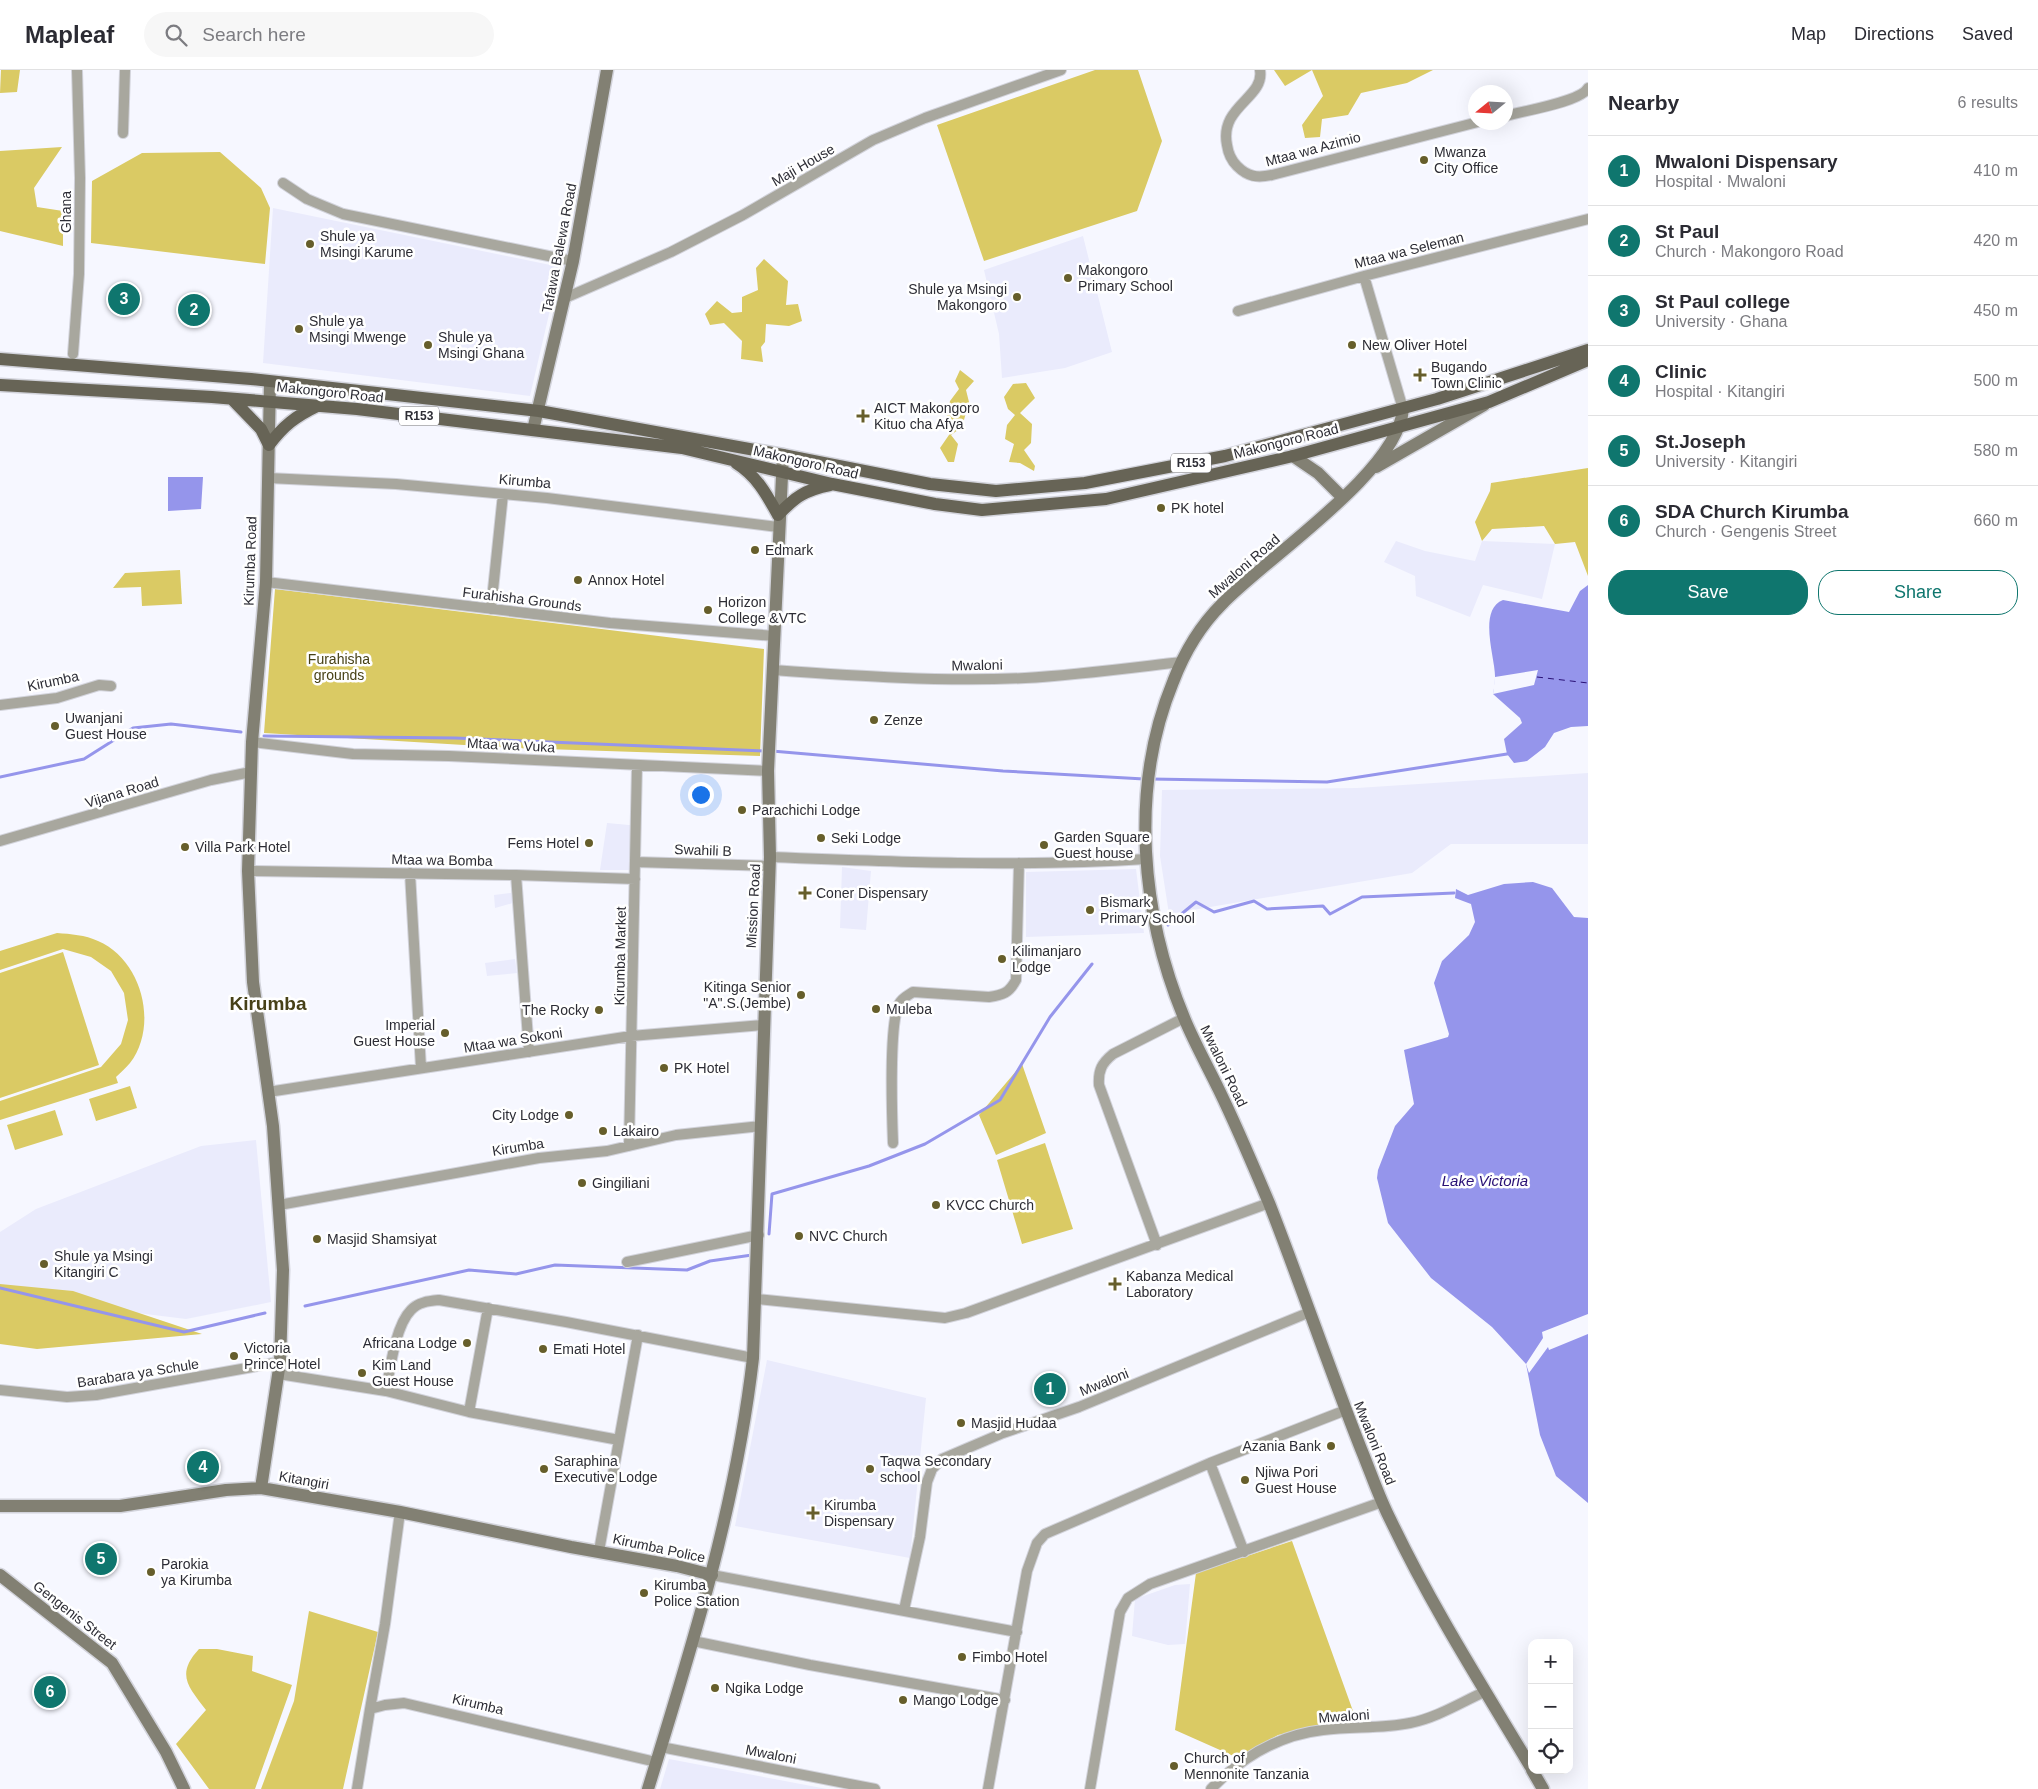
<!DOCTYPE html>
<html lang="en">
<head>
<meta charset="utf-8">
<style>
	body { margin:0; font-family:Arial,sans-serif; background:#f7f7f7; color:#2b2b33 }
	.controls { position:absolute; right:15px; bottom:15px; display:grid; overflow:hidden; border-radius:10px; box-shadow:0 5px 20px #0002 }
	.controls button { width:45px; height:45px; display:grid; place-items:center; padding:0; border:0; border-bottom:1px solid #e1e1e2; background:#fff; color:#2b2b33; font:25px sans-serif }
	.compass { position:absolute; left:1468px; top:15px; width:45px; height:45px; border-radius:50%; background:#fff; box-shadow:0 5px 20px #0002; rotate:252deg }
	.you { position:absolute; left:700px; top:724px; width:18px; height:18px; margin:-12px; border:4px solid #fff; border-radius:50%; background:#1a73e8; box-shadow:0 0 0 8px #1a73e833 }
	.badge { display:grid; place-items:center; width:32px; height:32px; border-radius:50%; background:#0f766e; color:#fff; font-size:16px; font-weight:700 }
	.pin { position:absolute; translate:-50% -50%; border:2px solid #fff; box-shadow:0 1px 5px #0006 }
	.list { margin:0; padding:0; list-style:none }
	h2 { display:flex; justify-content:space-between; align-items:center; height:65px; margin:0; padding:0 20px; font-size:21px }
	h2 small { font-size:16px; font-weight:400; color:#7c7c81 }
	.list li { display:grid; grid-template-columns:32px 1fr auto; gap:15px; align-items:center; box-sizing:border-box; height:70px; padding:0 20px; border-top:1px solid #e1e1e2 }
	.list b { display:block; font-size:19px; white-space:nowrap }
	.list p { margin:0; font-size:16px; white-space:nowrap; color:#7c7c81 }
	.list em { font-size:16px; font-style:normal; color:#7c7c81 }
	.actions { display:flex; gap:10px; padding:15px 20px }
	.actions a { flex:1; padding:11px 0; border:1px solid #0f766e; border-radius:20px; text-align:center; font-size:18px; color:#0f766e }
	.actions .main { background:#0f766e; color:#fff }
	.icon { flex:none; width:28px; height:28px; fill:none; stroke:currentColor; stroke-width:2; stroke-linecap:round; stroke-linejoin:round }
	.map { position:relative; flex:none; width:1588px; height:1719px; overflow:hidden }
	header { display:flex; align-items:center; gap:30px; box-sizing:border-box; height:70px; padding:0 25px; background:#fff; border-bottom:1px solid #e1e1e2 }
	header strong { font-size:24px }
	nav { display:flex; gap:28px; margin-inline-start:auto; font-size:18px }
	.search { width:350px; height:45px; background:#f7f7f7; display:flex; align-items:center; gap:12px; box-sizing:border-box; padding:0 18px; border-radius:28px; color:#7c7c81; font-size:19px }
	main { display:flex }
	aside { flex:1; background:#fff }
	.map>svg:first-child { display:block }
</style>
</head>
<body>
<header>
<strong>Mapleaf</strong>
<div class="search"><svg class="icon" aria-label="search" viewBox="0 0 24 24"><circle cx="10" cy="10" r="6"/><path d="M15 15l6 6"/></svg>Search here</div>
<nav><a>Map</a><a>Directions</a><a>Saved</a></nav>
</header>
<main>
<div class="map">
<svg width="1588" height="1719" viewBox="0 0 1588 1719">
	<rect width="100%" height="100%" fill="#f6f7ff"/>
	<path fill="#eaebfc" d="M273,138L560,197L530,326L263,293Z
		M1083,166L1112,282L1065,298L1002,308L999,264L984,200Z
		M1396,471L1425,481L1475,491L1482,471L1555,474L1542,529L1483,515L1470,547L1416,526L1415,506L1384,492Z
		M1588,703V774H1451L1412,803L1169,844L1160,786L1162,720L1357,718Z
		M607,753L640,756L632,800H600Z
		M842,797L871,801L866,860L840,858Z
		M1136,799L1144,863L1026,867V802Z
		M511,823L513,833L495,838L494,825Z
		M515,889L517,903L487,906L485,893Z
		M256,1070L271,1232L186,1249L0,1226V1162L36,1139L201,1076Z
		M767,1290L926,1328L910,1488L735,1456Z
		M1190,1514L1185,1574L1168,1575L1132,1566L1135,1529L1175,1515Z
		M669,1689L827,1719H660Z"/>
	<path fill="#daca64" d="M1,0H20L17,22L0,23Z
		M1095,0H1138L1162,71L1137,141L984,191L937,55Z
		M1274,0H1433L1407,13L1361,23L1348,45L1322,49L1320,67L1305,68L1302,55L1323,26L1312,0L1285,16Z
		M62,77L34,118L37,137L63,141V176L0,161V81Z
		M220,82L261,118L270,138L265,194L91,173L92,111L142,83Z
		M764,189L788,211L786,235L798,234L802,251L789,256L766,254L765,272L761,277L763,292L741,289L742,271L724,253L710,255L705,244L717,231L732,243L742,242V227L758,220L756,198Z
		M960,300L974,311L966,320L969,332L962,357L951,365L958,374L954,392H948L940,378L951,362L945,354L950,331L959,319L955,311Z
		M1026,313L1035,328L1020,343L1032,354L1031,373L1024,380L1035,396L1034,401L1020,393L1009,392L1014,374L1005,369L1007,355L1015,345L1008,339L1004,327L1013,314Z
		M1588,398V506L1575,472L1555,474L1544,456L1492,459L1482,471L1475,452L1490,421L1491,413Z
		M180,500L182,534L142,536L141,517L113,518L125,503Z
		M275,519L764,579L760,686L514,678L264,663Z
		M57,863C71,864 85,865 98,871C142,890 159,955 130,993C126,998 121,1002 116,1007L118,1013L0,1050V1031L101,997L121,974L128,950L124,923L111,901L91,887L63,879L0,900V881Z
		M63,882L99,995L0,1028V903Z
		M1022,994L1046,1063L996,1085L979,1045Z
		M130,1016L137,1038L96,1051L89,1029Z
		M55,1040L63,1065L15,1080L7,1055Z
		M1045,1073L1073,1159L1022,1174L997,1090Z
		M0,1214L73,1221L202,1264L37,1279L0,1274Z
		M1292,1471L1358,1655L1321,1656L1278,1665L1238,1688L1175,1660L1196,1503Z
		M309,1541L378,1562L343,1719H261L294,1631Z
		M199,1579H217L253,1586L252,1601L292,1615L255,1719H209L176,1674L206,1640C189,1617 175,1605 199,1579Z"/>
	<path fill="#9595eb" d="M168,407H203L201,439L168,441Z
		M1588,515V656L1571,657L1554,663L1545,677L1527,691L1514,693L1507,684L1504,669L1522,653L1520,648L1493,624C1494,619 1495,613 1495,608C1496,590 1477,540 1503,530L1569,542L1580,521Z
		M1533,812L1552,818L1574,847L1588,848V1433L1556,1406L1540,1365L1526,1294L1492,1257L1431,1208L1388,1153L1377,1108L1378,1100L1395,1056L1414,1034L1404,980L1448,967L1449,964L1434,913L1442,891L1469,865L1475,852L1471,834L1455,828L1456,819L1468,825L1504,814Z"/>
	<path fill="#f6f7ff" d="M1538,600L1534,615L1493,624L1495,607Z
		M1588,1244V1264L1549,1280L1548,1277L1529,1303L1526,1294L1543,1268L1542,1262Z"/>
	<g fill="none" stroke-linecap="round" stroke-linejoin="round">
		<path stroke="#9595eb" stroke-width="3" d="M264,666L455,668L765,681
			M772,681L1003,701L1144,709
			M0,707L84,689L133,658L171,654L241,662
			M1151,709L1327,712L1507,684
			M1168,855L1196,832L1214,842L1254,831L1267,839L1323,836L1330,844L1362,827L1454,823
			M769,1164L772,1124L869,1096L925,1074L1000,1030L1050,947L1092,894
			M0,1218L184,1262L265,1243
			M305,1236L469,1200L516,1204L555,1195L687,1200L710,1191L752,1185"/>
		<path stroke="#291075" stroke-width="1" stroke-dasharray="6 5" stroke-linecap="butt" d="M1537,607L1588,613"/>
		<defs>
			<path id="street" d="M1260,0C1265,28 1219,36 1227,75C1228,82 1231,90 1237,96C1248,107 1257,108 1272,105L1478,52
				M1506,46C1522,41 1581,32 1588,18
				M123,63L125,0
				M283,113L307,129L343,144L573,191
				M1364,206L1403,339
				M565,228L671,182L743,145L873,70L925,48L1061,0
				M1238,241L1364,206L1588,149
				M73,284L79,204L80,108L77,0
				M268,408L396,414L547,428L778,457
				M266,512L610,553L775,566
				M491,539L503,424
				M773,600C857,606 941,612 1025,608C1077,605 1129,598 1181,592
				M0,635L57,628L99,615L111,616
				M252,672L353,684L449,686L768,701
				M0,771L211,710L251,702
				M770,787C895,792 1021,797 1146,789
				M635,792L769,796
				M248,801L516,805L635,809
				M410,803L421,998
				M516,805L529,982
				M268,1022L631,966L763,955
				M893,1073C892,1047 889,953 899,934C902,928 907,926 913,922L989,927C1003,925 1009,923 1016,910L1019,793
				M629,1076L637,695
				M279,1135L539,1088L607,1081L676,1065L761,1056
				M1157,1175L1099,1015C1098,1000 1102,993 1113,984L1184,948
				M627,1192L759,1165
				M757,1229L945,1248L966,1243L1269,1133
				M279,1304L386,1321L469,1342L619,1370
				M0,1320L67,1327L96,1325L280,1292
				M386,1321C390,1300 395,1256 411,1240C418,1232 429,1231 439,1230L566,1252L753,1288
				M469,1342L488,1238
				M1210,1393L1244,1482
				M599,1481L638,1265
				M712,1505L1017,1562
				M904,1540L920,1467L927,1412L932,1399L942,1389L1003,1363L1079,1337L1310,1242
				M693,1571L810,1595L1005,1630
				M370,1639L385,1554L400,1442
				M661,1677L875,1719
				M357,1719L370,1639L385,1635L404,1633L656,1692
				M988,1719L1027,1501L1037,1473L1045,1464L1210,1393L1346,1340
				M1090,1719L1120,1542L1128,1528L1150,1514L1382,1432
				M1211,1719C1242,1687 1278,1665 1323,1660C1352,1656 1381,1659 1410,1653C1436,1648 1460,1633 1484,1622"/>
			<path id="secondary" d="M1403,339C1398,402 1266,488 1222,534C1200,556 1184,583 1173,612C1129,719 1141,845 1185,950C1195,974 1208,997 1219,1020C1237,1057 1253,1095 1269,1133C1301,1215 1329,1298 1361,1379C1371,1403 1379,1428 1391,1451C1432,1537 1483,1617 1532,1699
				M533,360L573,191L607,0
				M1293,386L1318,403L1342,427
				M1376,397L1484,335
				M261,1418L280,1292L283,1200L273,1056L253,912L248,801L252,672L266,512L270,312
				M0,1436H120L226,1420L261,1418L400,1442L571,1477L677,1496L712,1505
				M0,1505L112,1593L166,1682L184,1719
				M1532,1700L1543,1719
				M648,1719C692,1577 736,1436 753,1288L770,787L768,701L783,385"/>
			<path id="primary" d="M0,289L251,309L539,341L783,385L930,414L996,421L1085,413L1225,386L1437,329L1588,280
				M0,315L212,327L357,339L682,378L832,414L935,434L982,440L1106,429L1293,386L1489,332L1588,290
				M232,329L261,359L269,375C283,356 296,346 317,336
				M736,393C757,406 767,425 778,445C795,427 805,420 830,415"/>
		</defs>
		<use href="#street" stroke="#d2d3db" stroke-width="12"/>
		<use href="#secondary" stroke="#d2d3db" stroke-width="15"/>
		<use href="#primary" stroke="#d2d3db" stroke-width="15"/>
		<use href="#street" stroke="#a8a79e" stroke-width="10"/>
		<use href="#secondary" stroke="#828073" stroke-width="12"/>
		<use href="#primary" stroke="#676456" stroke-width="12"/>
	</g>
	<g fill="#665e2b" stroke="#fff" stroke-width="2">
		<circle cx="1424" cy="90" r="5"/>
		<circle cx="310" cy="174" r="5"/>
		<circle cx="1068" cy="208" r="5"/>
		<circle cx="1017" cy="227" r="5"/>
		<circle cx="299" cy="259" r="5"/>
		<circle cx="428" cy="275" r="5"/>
		<circle cx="1352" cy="275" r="5"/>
		<path d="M1417.5 297.5h5v5h5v5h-5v5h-5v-5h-5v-5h5z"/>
		<path d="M860.5 338.5h5v5h5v5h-5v5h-5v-5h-5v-5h5z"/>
		<circle cx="1161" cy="438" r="5"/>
		<circle cx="755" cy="480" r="5"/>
		<circle cx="578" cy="510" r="5"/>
		<circle cx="708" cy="540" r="5"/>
		<circle cx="874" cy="650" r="5"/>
		<circle cx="55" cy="656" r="5"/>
		<circle cx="742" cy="740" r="5"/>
		<circle cx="821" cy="768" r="5"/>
		<circle cx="589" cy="773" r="5"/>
		<circle cx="1044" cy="775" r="5"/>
		<circle cx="185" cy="777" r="5"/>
		<path d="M802.5 815.5h5v5h5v5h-5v5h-5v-5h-5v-5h5z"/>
		<circle cx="1090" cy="840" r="5"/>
		<circle cx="1002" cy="889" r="5"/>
		<circle cx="801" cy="925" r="5"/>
		<circle cx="876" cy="939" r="5"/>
		<circle cx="599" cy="940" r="5"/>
		<circle cx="445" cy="963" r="5"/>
		<circle cx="664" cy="998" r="5"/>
		<circle cx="569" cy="1045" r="5"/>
		<circle cx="603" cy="1061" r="5"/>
		<circle cx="582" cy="1113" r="5"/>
		<circle cx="936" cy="1135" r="5"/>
		<circle cx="799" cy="1166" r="5"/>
		<circle cx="317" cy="1169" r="5"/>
		<circle cx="44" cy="1194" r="5"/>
		<path d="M1112.5 1206.5h5v5h5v5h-5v5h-5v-5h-5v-5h5z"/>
		<circle cx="467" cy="1273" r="5"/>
		<circle cx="543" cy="1279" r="5"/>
		<circle cx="234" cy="1286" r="5"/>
		<circle cx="362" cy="1303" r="5"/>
		<circle cx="961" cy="1353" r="5"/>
		<circle cx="1331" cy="1376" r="5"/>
		<circle cx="544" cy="1399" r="5"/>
		<circle cx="870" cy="1399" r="5"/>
		<circle cx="1245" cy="1410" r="5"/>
		<path d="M810.5 1435.5h5v5h5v5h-5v5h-5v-5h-5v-5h5z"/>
		<circle cx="151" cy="1502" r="5"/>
		<circle cx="644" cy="1523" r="5"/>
		<circle cx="962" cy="1587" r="5"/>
		<circle cx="715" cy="1618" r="5"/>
		<circle cx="903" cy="1630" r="5"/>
		<circle cx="1174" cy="1696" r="5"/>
	</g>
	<g text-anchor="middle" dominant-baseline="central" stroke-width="5" stroke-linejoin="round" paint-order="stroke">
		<g fill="#fff" stroke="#6c6c72" stroke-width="1">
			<rect x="399" y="336.5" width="40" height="19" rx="4"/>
			<rect x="1171" y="383.5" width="40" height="19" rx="4"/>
		</g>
		<g font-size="12" font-weight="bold" fill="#2d2d35">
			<text x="419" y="346">R153</text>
			<text x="1191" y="393">R153</text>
		</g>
		<g font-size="14" fill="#2d2d35" stroke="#fff">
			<text transform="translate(1313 79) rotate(-15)">Mtaa wa Azimio</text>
			<text transform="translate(803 95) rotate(-30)">Maji House</text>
			<text transform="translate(66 142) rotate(-90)">Ghana</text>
			<text transform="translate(559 178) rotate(-79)">Tafawa Balewa Road</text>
			<text transform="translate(1409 180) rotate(-14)">Mtaa wa Seleman</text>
			<text transform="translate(330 322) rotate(6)">Makongoro Road</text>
			<text transform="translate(1286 371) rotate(-14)">Makongoro Road</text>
			<text transform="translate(806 392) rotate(13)">Makongoro Road</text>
			<text transform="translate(525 411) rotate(5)">Kirumba</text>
			<text transform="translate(250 491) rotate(-88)">Kirumba Road</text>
			<text transform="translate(1244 496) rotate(-41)">Mwaloni Road</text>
			<text transform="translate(522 529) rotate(7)">Furahisha Grounds</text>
			<text transform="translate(977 595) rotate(-1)">Mwaloni</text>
			<text transform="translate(53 611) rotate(-12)">Kirumba</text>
			<text transform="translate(511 675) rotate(3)">Mtaa wa Vuka</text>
			<text transform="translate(122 722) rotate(-17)">Vijana Road</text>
			<text transform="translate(703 780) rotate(2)">Swahili B</text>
			<text transform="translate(442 790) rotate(1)">Mtaa wa Bomba</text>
			<text transform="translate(753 836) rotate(-87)">Mission Road</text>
			<text transform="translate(620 886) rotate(-89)">Kirumba Market</text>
			<text transform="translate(513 970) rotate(-9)">Mtaa wa Sokoni</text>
			<text transform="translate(1224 996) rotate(64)">Mwaloni Road</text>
			<text transform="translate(518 1077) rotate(-9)">Kirumba</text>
			<text transform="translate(138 1303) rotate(-9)">Barabara ya Schule</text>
			<text transform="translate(1104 1312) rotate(-22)">Mwaloni</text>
			<text transform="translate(1375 1373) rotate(68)">Mwaloni Road</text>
			<text transform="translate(304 1410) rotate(10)">Kitangiri</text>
			<text transform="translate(659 1478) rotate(12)">Kirumba Police</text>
			<text transform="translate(75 1545) rotate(38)">Gengenis Street</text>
			<text transform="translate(478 1634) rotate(13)">Kirumba</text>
			<text transform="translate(1344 1646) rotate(-4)">Mwaloni</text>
			<text transform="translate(771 1684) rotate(11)">Mwaloni</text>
		</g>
		<g font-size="14" fill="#2d2d35" stroke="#fff" text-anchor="start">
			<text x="1434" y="82">Mwanza<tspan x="1434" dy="16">City Office</tspan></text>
			<text x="320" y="166">Shule ya<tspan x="320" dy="16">Msingi Karume</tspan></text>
			<text x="1078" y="200">Makongoro<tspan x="1078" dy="16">Primary School</tspan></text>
			<text x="1007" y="219" text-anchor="end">Shule ya Msingi<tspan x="1007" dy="16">Makongoro</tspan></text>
			<text x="309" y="251">Shule ya<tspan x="309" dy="16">Msingi Mwenge</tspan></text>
			<text x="438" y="267">Shule ya<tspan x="438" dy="16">Msingi Ghana</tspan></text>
			<text x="1362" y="275">New Oliver Hotel</text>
			<text x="1431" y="297">Bugando<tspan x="1431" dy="16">Town Clinic</tspan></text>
			<text x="874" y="338">AICT Makongoro<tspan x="874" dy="16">Kituo cha Afya</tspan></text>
			<text x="1171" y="438">PK hotel</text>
			<text x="765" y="480">Edmark</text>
			<text x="588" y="510">Annox Hotel</text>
			<text x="718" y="532">Horizon<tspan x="718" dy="16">College &amp;VTC</tspan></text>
			<text x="65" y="648">Uwanjani<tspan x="65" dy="16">Guest House</tspan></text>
			<text x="884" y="650">Zenze</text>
			<text x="752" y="740">Parachichi Lodge</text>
			<text x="1054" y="767">Garden Square<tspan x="1054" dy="16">Guest house</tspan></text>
			<text x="831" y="768">Seki Lodge</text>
			<text x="579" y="773" text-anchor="end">Fems Hotel</text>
			<text x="195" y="777">Villa Park Hotel</text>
			<text x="816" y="823">Coner Dispensary</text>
			<text x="1100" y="832">Bismark<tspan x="1100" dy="16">Primary School</tspan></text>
			<text x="1012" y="881">Kilimanjaro<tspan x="1012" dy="16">Lodge</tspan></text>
			<text x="791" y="917" text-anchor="end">Kitinga Senior<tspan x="791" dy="16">"A".S.(Jembe)</tspan></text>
			<text x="886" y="939">Muleba</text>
			<text x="589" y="940" text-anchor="end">The Rocky</text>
			<text x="435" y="955" text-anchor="end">Imperial<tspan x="435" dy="16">Guest House</tspan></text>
			<text x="674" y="998">PK Hotel</text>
			<text x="559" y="1045" text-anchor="end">City Lodge</text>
			<text x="613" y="1061">Lakairo</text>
			<text x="592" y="1113">Gingiliani</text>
			<text x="946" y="1135">KVCC Church</text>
			<text x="809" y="1166">NVC Church</text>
			<text x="327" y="1169">Masjid Shamsiyat</text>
			<text x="54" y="1186">Shule ya Msingi<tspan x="54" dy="16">Kitangiri C</tspan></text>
			<text x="1126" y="1206">Kabanza Medical<tspan x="1126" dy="16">Laboratory</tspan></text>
			<text x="457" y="1273" text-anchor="end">Africana Lodge</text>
			<text x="244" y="1278">Victoria<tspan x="244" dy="16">Prince Hotel</tspan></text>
			<text x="553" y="1279">Emati Hotel</text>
			<text x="372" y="1295">Kim Land<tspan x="372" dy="16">Guest House</tspan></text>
			<text x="971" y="1353">Masjid Hudaa</text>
			<text x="1321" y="1376" text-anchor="end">Azania Bank</text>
			<text x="554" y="1391">Saraphina<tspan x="554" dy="16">Executive Lodge</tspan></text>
			<text x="880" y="1391">Taqwa Secondary<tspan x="880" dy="16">school</tspan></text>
			<text x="1255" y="1402">Njiwa Pori<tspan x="1255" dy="16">Guest House</tspan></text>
			<text x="824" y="1435">Kirumba<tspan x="824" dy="16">Dispensary</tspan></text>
			<text x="161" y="1494">Parokia<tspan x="161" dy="16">ya Kirumba</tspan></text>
			<text x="654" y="1515">Kirumba<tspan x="654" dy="16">Police Station</tspan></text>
			<text x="972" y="1587">Fimbo Hotel</text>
			<text x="725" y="1618">Ngika Lodge</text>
			<text x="913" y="1630">Mango Lodge</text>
			<text x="1184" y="1688">Church of<tspan x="1184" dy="16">Mennonite Tanzania</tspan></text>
		</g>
		<g font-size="14" fill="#474116" stroke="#fff">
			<text x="339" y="589">Furahisha<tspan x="339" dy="16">grounds</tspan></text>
		</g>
		<g font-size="15" font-style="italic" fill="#291075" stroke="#fff">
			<text x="1485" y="1110">Lake Victoria</text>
		</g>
		<g font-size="19" font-weight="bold" fill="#474118" stroke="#fff">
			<text x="268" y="933">Kirumba</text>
		</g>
	</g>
</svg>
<div class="controls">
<button>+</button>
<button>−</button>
<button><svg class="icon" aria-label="locate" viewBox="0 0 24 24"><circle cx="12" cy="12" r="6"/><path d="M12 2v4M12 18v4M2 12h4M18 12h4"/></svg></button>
</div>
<svg class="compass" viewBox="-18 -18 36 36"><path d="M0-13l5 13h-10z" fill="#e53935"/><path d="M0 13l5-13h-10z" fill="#7c7c81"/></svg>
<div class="you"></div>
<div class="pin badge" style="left:1050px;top:1319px">1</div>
<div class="pin badge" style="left:194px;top:240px">2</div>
<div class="pin badge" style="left:124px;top:229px">3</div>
<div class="pin badge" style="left:203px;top:1397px">4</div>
<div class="pin badge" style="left:101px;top:1489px">5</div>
<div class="pin badge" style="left:50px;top:1622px">6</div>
</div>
<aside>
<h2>Nearby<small>6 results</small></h2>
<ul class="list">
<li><span class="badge">1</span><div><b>Mwaloni Dispensary</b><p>Hospital · Mwaloni</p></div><em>410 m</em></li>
<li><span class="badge">2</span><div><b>St Paul</b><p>Church · Makongoro Road</p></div><em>420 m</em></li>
<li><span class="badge">3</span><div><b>St Paul college</b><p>University · Ghana</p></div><em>450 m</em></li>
<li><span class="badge">4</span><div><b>Clinic</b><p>Hospital · Kitangiri</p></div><em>500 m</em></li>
<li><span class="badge">5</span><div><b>St.Joseph</b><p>University · Kitangiri</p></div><em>580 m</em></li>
<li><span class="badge">6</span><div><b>SDA Church Kirumba</b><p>Church · Gengenis Street</p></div><em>660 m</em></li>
</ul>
<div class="actions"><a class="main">Save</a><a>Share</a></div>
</aside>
</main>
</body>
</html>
